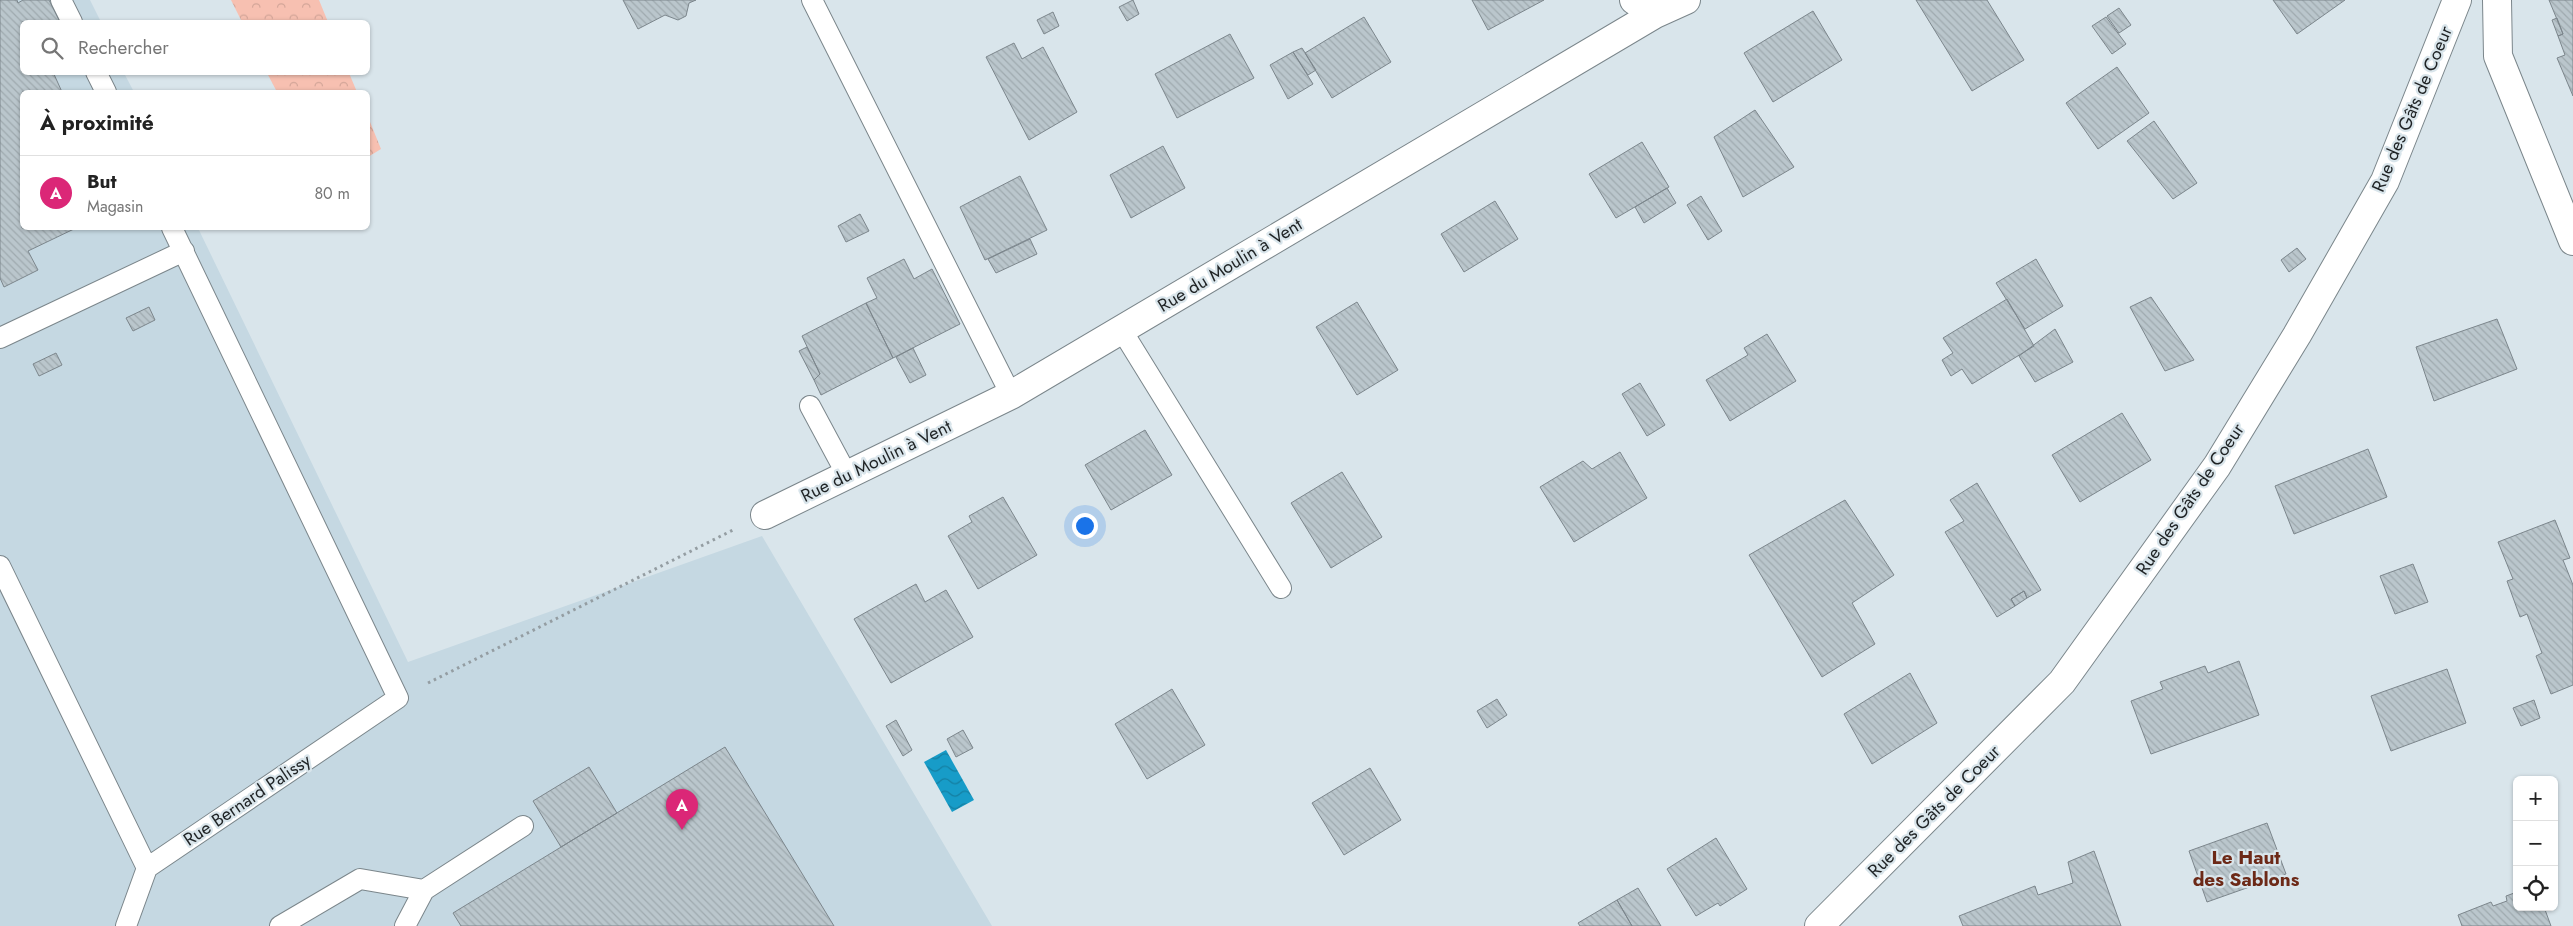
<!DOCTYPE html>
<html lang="fr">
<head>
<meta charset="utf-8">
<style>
	body { margin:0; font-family:Jost,sans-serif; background:#f6f6f6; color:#222 }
	.controls { position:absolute; right:15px; bottom:15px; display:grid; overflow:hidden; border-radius:8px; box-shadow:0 1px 4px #0004 }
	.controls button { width:45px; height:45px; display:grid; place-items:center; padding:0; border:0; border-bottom:1px solid #e0e0e0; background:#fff; color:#222; font:25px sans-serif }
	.you { position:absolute; left:1084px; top:525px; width:18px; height:18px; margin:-12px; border:4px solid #fff; border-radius:50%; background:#1a73e8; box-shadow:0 0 0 8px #1a73e833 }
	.badge { display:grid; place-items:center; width:32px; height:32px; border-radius:50%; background:#db2777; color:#fff; font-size:16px; font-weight:700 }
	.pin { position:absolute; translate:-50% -41px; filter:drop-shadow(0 1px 2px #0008) }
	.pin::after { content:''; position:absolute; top:26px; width:18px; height:15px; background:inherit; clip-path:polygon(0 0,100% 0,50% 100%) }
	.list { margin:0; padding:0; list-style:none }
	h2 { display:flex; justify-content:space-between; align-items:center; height:65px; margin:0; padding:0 20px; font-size:21px }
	h2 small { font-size:16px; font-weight:400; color:#767676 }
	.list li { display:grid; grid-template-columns:32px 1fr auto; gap:15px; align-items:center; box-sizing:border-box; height:75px; padding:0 20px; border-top:1px solid #e0e0e0 }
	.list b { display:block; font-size:19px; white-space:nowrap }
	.list p { margin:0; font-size:16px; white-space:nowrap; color:#767676 }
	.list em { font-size:16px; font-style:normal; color:#767676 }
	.icon { flex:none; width:28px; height:28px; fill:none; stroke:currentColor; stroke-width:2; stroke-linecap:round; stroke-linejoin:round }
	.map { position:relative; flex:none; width:2573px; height:926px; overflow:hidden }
	.search { position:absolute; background:#fff; box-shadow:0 1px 4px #0004; left:20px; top:20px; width:350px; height:55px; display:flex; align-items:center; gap:12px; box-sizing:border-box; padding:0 18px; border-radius:8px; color:#767676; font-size:19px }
	.panel { position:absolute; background:#fff; box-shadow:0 1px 4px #0004; left:20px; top:90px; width:350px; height:140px; border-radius:8px }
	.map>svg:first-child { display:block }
</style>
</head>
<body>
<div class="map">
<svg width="2573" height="926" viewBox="0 0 2573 926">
	<defs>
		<pattern id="forest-crowns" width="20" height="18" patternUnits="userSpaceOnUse" patternTransform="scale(1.25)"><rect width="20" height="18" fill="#f7c0b1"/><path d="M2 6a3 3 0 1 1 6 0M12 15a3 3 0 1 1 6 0" fill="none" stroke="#d3a598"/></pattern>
		<pattern id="water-waves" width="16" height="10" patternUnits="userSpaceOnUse" patternTransform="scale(1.25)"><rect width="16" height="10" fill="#179cc8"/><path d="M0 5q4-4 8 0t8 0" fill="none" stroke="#147fa2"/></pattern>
		<pattern id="building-back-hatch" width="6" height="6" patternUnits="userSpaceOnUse" patternTransform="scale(1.25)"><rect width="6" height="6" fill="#bac6cc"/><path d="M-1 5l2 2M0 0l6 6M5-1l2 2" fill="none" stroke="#9faaaf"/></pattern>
	</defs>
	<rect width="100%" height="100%" fill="#d9e5eb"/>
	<path fill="#c5d8e2" d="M0,0H90L101,22H22V72L124,73L134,92H22V228H198L408,662L762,536L992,926H0Z"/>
	<path fill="url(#forest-crowns)" d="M231,0H319L328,22H242Z
		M267,73H349L357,92H277Z
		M368,117L381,149L368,157Z"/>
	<path fill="url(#water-waves)" d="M946,750L974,800L952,812L924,762Z"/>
	<path fill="url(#building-back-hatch)" stroke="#7c868c" d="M0,0H17L18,3L23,0H49L60,22H22V72H53L62,92H22V228H76L28,251L38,270L4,287L0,278Z
		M623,0H696L689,3L686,16L678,20L665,15L638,29Z
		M1133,0L1139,14L1127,21L1119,7Z
		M1472,0H1544L1488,30Z
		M1916,0H1987L2024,60L1972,91Z
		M2273,0H2345L2297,34Z
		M2549,0H2573V96L2557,58L2565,55L2558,36L2563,34Z
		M2119,8L2131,25L2119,33L2107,16Z
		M1813,11L1842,60L1773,102L1744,53Z
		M1053,12L1059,26L1044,34L1037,20Z
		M1364,17L1391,62L1332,98L1305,53Z
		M2106,17L2126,44L2112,54L2092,26Z
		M2557,18L2563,34L2558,36L2552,20Z
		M1230,34L1254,78L1177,118L1155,74Z
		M1014,43L1022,59L1043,47L1077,112L1029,140L986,57Z
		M1302,48L1316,70L1308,75L1293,52Z
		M1293,52L1313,84L1288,99L1270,65Z
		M2117,67L2149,113L2098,149L2066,103Z
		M1755,110L1794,167L1743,197L1714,137Z
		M2154,121L2197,183L2173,199L2127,141Z
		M1642,142L1669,187L1616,218L1589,174Z
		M1163,146L1185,188L1131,218L1110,175Z
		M1020,176L1047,230L985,260L960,207Z
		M1667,188L1676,203L1644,223L1635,207Z
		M1701,196L1722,231L1708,240L1687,205Z
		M1495,201L1518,239L1464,272L1441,234Z
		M860,214L869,231L846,242L838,226Z
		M1030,239L1037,254L996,273L988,259Z
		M2297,248L2306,259L2289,272L2281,260Z
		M904,259L914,279L932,269L960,324L893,358L866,303L877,298L867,278Z
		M2036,259L2063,306L2025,329L1996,283Z
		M2151,297L2194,360L2165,371L2130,307Z
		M2007,299L2034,346L1972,384L1962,369L1951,376L1942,360L1953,353L1943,338Z
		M1357,302L1398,370L1357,395L1316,327Z
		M866,303L893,358L821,395L814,380L820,374L802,336Z
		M149,307L155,320L133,331L126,318Z
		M2497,319L2517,369L2434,401L2416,347Z
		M2055,329L2073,362L2035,382L2019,356Z
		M1767,334L1796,381L1730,421L1706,380L1748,355L1744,348Z
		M807,347L820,374L814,380L799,351Z
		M913,348L926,375L910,383L896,357Z
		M56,353L62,365L39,376L33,364Z
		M1640,383L1665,425L1647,436L1622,394Z
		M2122,413L2151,460L2080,502L2052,455Z
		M1145,430L1172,475L1111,510L1085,465Z
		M2368,449L2387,497L2294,534L2275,486Z
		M1620,452L1647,498L1574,542L1540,487L1583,461L1592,469Z
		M1342,472L1382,537L1331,568L1291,503Z
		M1977,483L2041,590L2027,598L2024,591L2011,599L2015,606L1997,617L1945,532L1964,521L1950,500Z
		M1003,497L1037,555L978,589L948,536L972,522L969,516Z
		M1845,500L1894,575L1852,603L1875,644L1822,677L1749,555Z
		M2555,520L2570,558L2563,560L2573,585V685L2551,694L2536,656L2542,653L2527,614L2520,617L2507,581L2513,579L2498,542Z
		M2413,564L2428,602L2395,614L2380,576Z
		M916,584L925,602L946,590L973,637L891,683L854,619Z
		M2024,591L2027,598L2015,606L2011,599Z
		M2239,661L2259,715L2151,754L2131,701L2163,689L2160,682L2205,666L2208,673Z
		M2447,669L2466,723L2391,751L2371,696Z
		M1910,673L1937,723L1872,764L1844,714Z
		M1172,689L1205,745L1147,779L1115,724Z
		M1497,699L1507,715L1487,728L1477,711Z
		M2534,700L2540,718L2521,726L2513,708Z
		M896,720L912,750L903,756L886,726Z
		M963,730L973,748L956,757L947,739Z
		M725,747L834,926H461L453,913Z
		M589,767L617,813L561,847L533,801Z
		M1370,768L1401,820L1344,855L1312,803Z
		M2267,823L2286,874L2207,902L2189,851Z
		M1716,838L1747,889L1720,906L1718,903L1696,916L1667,869Z
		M2094,851L2121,926H1963L1959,916L2035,886L2038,895L2073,883L2068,862Z
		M1638,888L1661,926H1632L1617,900Z
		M2517,892V907H2544L2551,926H2462L2458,915L2491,902L2493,906L2507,901L2506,896Z
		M1617,900L1632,926H1580L1578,923Z"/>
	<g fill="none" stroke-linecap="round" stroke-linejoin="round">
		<defs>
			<path id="lane" d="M61,0L72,22
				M812,0L1011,395
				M96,72L106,92
				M1121,329L1281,588
				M0,338L184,251
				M810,406L847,475
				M0,566L147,868
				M126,926L147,868L398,698L172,228
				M280,926L360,879L424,890
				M405,926L424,890L523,826"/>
			<path id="street" d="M1634,0L1655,14
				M2497,0L2498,56L2573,241
				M765,515L1011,395L1655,14L1686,0
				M1819,926L2062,682L2217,466L2297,335L2385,181L2457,0"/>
		</defs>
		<use href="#lane" stroke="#7b868b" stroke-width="22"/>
		<use href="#street" stroke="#7b868b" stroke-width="30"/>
		<path stroke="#949da2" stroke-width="3" stroke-dasharray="2.5 4" stroke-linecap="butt" d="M428,683L733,530"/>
		<use href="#lane" stroke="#fff" stroke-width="20"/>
		<use href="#street" stroke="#fff" stroke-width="28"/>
	</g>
	<g text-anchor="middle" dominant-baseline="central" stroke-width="4.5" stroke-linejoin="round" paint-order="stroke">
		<g font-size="18" fill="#1f2325" stroke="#d9e5eb">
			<text transform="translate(2412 109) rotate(-67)">Rue des Gâts de Coeur</text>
			<text transform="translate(1230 265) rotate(-31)">Rue du Moulin à Vent</text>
			<text transform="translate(876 461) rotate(-26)">Rue du Moulin à Vent</text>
			<text transform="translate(2190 499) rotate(-56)">Rue des Gâts de Coeur</text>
			<text transform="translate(247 800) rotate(-34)">Rue Bernard Palissy</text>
			<text transform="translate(1934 811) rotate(-45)">Rue des Gâts de Coeur</text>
		</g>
		<g font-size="19" font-weight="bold" fill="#6c2917" stroke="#d9e5eb">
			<text x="2246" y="857">Le Haut<tspan x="2246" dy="22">des Sablons</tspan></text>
		</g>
	</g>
</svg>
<div class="controls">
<button>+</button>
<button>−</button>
<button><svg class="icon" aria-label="locate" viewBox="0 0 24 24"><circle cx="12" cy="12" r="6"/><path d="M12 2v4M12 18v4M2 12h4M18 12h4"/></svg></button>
</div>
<div class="you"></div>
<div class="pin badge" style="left:682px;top:830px">A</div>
<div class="search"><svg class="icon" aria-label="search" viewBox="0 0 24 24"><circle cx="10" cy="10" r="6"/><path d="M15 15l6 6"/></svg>Rechercher</div>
<section class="panel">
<h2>À proximité<small></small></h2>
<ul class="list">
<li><span class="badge">A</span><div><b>But</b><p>Magasin</p></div><em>80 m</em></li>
</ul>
</section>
</div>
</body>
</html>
